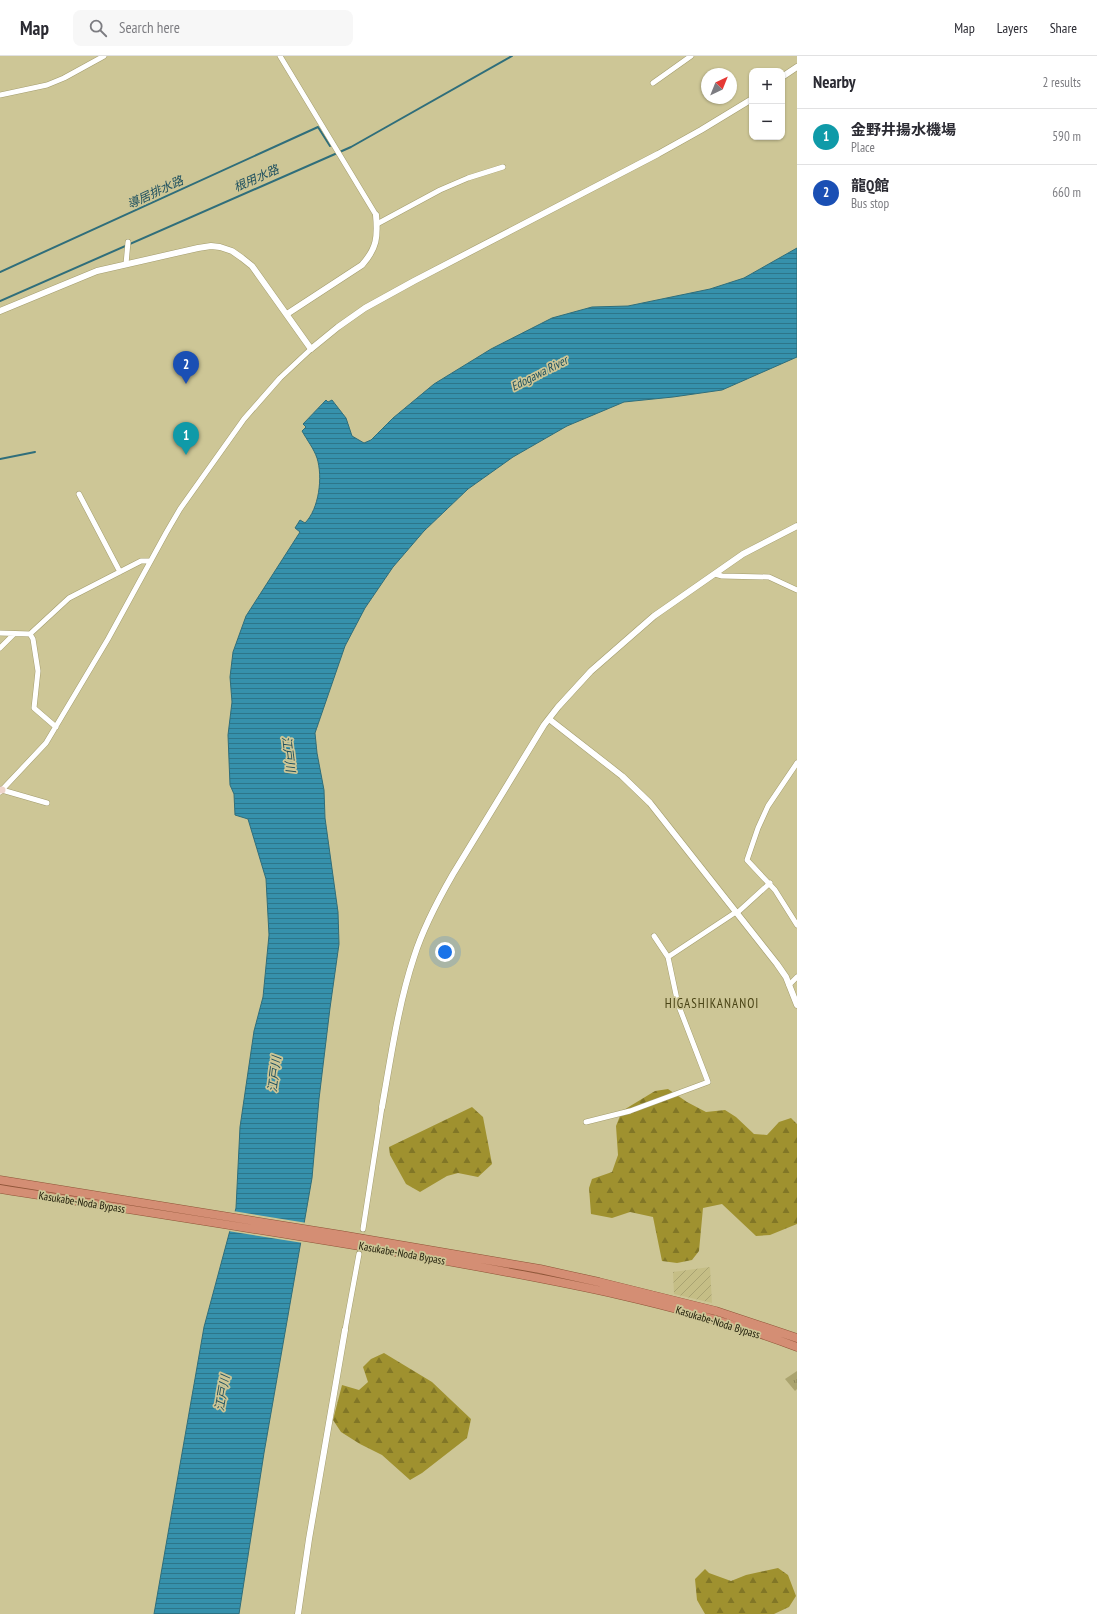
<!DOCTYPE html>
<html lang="en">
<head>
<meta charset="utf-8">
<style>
	body { margin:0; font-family:"PT Sans Narrow","Noto Sans JP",sans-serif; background:#f7f7f7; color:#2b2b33 }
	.controls { position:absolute; right:12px; top:12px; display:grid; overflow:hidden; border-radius:8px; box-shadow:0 1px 3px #0004 }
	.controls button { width:36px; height:36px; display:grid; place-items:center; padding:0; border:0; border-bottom:1px solid #e1e1e2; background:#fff; color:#2b2b33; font:20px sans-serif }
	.compass { position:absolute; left:701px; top:12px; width:36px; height:36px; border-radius:50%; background:#fff; box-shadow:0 1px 3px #0004; rotate:43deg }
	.you { position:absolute; left:445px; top:896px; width:14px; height:14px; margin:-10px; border:3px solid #fff; border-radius:50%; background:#1a73e8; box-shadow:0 0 0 6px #1a73e833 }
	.badge { display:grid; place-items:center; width:26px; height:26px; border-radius:50%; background:#615ad3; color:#fff; font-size:13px; font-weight:700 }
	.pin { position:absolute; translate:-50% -33px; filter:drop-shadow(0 1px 2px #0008) }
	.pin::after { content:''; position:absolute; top:21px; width:14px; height:12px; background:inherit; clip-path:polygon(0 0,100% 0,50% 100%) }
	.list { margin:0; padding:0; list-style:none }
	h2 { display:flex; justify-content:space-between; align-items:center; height:52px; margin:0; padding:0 16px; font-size:17px }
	h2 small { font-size:13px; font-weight:400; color:#7c7c81 }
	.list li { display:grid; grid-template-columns:26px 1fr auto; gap:12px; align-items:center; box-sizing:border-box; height:56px; padding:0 16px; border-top:1px solid #e1e1e2 }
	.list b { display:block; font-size:15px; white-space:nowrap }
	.list p { margin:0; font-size:13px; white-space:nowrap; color:#7c7c81 }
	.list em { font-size:13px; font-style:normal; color:#7c7c81 }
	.icon { flex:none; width:22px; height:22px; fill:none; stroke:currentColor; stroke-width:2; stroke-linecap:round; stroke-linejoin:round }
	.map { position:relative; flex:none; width:797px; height:1558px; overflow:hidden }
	header { display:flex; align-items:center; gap:24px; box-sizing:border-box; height:56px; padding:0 20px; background:#fff; border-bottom:1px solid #e1e1e2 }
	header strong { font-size:19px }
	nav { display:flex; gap:22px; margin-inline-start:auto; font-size:14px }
	.search { width:280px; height:36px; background:#f7f7f7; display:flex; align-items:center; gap:10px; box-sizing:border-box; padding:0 14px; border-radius:8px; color:#7c7c81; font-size:15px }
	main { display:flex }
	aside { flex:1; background:#fff }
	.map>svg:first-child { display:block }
</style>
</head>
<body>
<header>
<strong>Map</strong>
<div class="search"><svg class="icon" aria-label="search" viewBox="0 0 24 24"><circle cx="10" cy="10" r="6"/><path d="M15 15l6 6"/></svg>Search here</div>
<nav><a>Map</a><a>Layers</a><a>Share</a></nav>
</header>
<main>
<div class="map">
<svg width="797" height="1558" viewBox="0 0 797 1558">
	<defs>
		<pattern id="industrial-furrows" width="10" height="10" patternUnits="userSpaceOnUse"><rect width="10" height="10" fill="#c5be86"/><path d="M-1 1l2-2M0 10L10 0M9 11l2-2" fill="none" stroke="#a9a372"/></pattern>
		<pattern id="grass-tufts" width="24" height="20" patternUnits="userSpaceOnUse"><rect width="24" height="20" fill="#aba46f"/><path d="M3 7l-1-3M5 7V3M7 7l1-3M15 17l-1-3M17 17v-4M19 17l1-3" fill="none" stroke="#8b8559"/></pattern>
		<pattern id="forest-firs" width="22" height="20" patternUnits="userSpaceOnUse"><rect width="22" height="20" fill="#9f912f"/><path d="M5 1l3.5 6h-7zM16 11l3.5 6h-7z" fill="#817626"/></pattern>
		<pattern id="water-rules" width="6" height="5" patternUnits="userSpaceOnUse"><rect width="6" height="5" fill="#3691ac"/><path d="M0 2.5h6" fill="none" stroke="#2d768a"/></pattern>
	</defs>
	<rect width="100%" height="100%" fill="#cdc696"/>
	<path fill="url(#industrial-furrows)" d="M710,1211L712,1247L674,1238L673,1216Z"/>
	<path fill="url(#grass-tufts)" d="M797,1315V1333L795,1335L785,1323Z"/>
	<path fill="url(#forest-firs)" d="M668,1033L687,1046L706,1056L725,1054L736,1061L754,1078L767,1079L779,1066L791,1062L797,1068V1168L770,1179L756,1180L722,1148L703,1152L699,1195L692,1204L677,1207L662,1205L653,1161L630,1156L612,1162L591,1158L589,1132L592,1123L612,1116L618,1099L616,1070L622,1055L655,1035Z
		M472,1051L483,1061L492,1108L478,1121L458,1117L447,1120L420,1136L406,1128L390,1099L389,1091Z
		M384,1297L432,1326L471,1363L467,1382L422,1417L410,1424L382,1399L360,1388L341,1376L333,1364L342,1329L359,1334L368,1326L363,1311L371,1303Z
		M778,1512L788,1519L796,1540L789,1551L774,1558H705L697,1544L695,1523L705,1513L709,1517L731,1525L746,1519Z"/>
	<path fill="url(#water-rules)" stroke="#2f6e7b" d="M797,192V301L722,334L673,341L624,346L567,370L513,401L468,433L424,475L393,511L365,552L345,590L315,677L317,697L324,734L325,762L338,856L339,888L330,952L319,1043L312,1122L264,1397L239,1558H154L204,1271L236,1152L240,1071L254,975L263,941L269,879L266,823L248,763L235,759L234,738L230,729L228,679L232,646L230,621L233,596L246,560L300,476L295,472L300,464L305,467C319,453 323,421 317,402C314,393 307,384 302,375L306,371L303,368L326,344L328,346L332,344L346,362L352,380L364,387L371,384L393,362L434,328L491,293L552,262L592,251L628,250L710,233L744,222Z"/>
	<path fill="#cdc696" d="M233,1155L307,1167L303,1187L228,1175Z"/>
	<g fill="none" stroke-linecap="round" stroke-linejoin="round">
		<path stroke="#2f6e7b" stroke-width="2" d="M0,216L318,71L330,90
			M0,245L351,91L512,0
			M0,403L35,396"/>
		<path stroke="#aaa47a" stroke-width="5" stroke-dasharray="5 2.5" stroke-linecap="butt" d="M359,1198L363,1173"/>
		<defs>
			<path id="minor" d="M280,0L376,159
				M653,27L691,0
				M0,39L47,29L64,22L104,0
				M377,168L440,134L468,122L503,111
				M126,208L128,186
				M79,438L120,516
				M715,518L722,520L769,521L797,534
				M0,577L30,578L69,542L141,505H150
				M30,578L33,583L38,615L34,652L56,671
				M0,592L14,578
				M797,707L768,750L758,772L747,804L775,834L797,869
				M2,734L47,747
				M0,736L46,687L108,583L166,477L180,453L244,363L280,322L311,293
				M737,857L770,827
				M668,901L736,856
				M789,929L797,921
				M586,1066L630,1055L708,1026L678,948L668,901L654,880
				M363,1173L382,1051
				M345,1274L359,1198"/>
			<path id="tertiary" d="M782,21L797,11
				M0,255L97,215L198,192L211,190L220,191L232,195L242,202L252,210L311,293L338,271L365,252L414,225L658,98L701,74L752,43
				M287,258L362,209C377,192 378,181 376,159
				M549,663L622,720L650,747L777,908L786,921L797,949
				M382,1051C391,1001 398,949 414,901C423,872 438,844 453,818L544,669L558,651L591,615L654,560L743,498L797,470
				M298,1558L309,1483L345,1274"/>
			<path id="secondary" d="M0,734H2"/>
			<path id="trunk" d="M0,1124L341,1179L540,1213L599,1226L716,1255L797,1282
				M0,1133C145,1156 291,1178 436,1203C558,1225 681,1247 797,1291"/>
		</defs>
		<use href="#minor" stroke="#a39c6e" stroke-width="6"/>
		<use href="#tertiary" stroke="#a39c6e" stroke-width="7"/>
		<use href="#secondary" stroke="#a39c6e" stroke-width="8"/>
		<use href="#trunk" stroke="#8e5437" stroke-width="9"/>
		<use href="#minor" stroke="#fff" stroke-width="5"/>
		<use href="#tertiary" stroke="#fff" stroke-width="6"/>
		<use href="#secondary" stroke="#efd5cb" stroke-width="7"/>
		<use href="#trunk" stroke="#d48e74" stroke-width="8"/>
	</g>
	<g text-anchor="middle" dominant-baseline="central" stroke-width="3.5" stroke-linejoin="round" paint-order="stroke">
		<g font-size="11" fill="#1e1b08" stroke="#cdc696">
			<text transform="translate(82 1146) rotate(9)">Kasukabe-Noda Bypass</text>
			<text transform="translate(402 1197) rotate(10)">Kasukabe-Noda Bypass</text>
			<text transform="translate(718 1266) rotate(17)">Kasukabe-Noda Bypass</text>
		</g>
		<g font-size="12" font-style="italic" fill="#1e505f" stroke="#cdc696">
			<text transform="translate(256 122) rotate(-24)">根用水路</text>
			<text transform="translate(155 136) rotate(-25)">導居排水路</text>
			<text transform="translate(539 317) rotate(-27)">Edogawa River</text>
			<text transform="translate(289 698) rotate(83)">江戸川</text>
			<text transform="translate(274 1018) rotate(-83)">江戸川</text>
			<text transform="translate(222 1337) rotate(-80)">江戸川</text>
		</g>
		<g font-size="13" letter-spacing="1" fill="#4a4416" stroke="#cdc696">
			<text x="712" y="947">HIGASHIKANANOI</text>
		</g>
	</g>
</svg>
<div class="controls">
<button>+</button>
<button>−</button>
</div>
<svg class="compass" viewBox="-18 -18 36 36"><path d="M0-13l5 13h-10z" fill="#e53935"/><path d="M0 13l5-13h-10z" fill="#7c7c81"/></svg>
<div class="you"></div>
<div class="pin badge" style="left:186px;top:399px;background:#0f9aa8">1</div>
<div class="pin badge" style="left:186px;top:328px;background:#1a4fb4">2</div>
</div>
<aside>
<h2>Nearby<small>2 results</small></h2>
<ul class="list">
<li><span class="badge" style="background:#0f9aa8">1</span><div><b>金野井揚水機場</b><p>Place</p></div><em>590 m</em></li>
<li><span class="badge" style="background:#1a4fb4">2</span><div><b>龍Q館</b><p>Bus stop</p></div><em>660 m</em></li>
</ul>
</aside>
</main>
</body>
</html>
